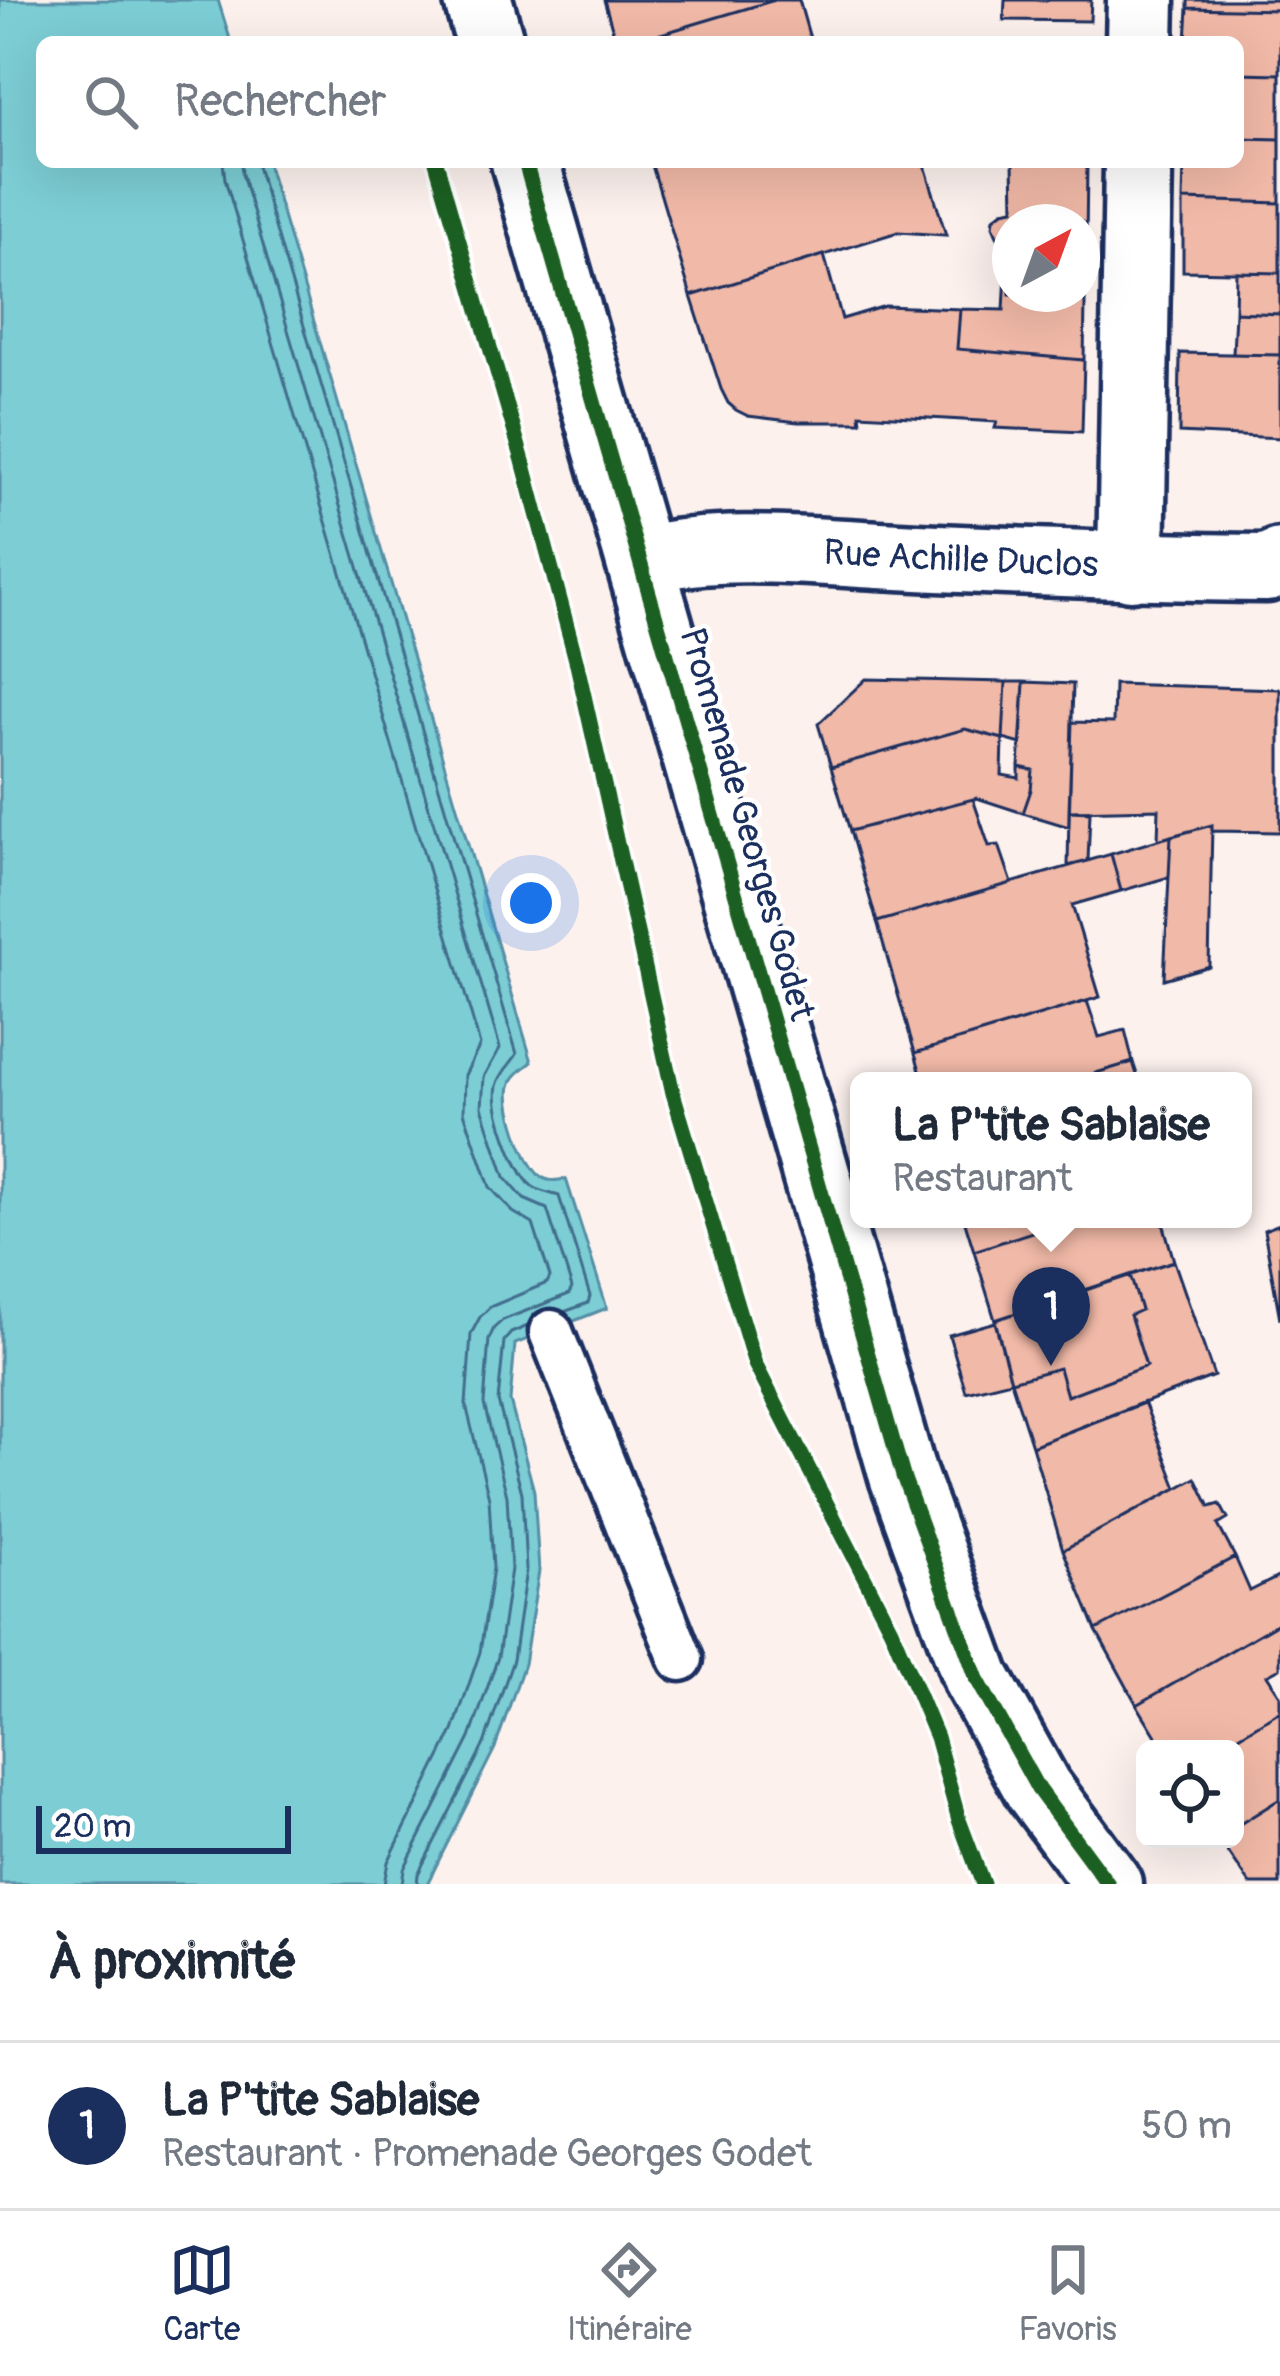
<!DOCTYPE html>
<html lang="fr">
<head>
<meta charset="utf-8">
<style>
	body { margin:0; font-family:Pangolin,sans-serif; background:#f6f6f7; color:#1f2937 }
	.controls { position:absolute; right:36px; bottom:36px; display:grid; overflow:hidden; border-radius:18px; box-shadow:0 12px 48px #0002 }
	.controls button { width:108px; height:108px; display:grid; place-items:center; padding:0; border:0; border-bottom:3px solid #e0e1e3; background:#fff; color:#1f2937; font:60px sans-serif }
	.compass { position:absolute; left:992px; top:204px; width:108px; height:108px; border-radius:50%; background:#fff; box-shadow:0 12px 48px #0002; rotate:41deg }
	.scale { position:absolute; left:36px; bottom:30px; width:255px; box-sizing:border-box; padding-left:12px; border:6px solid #1b2f5e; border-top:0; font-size:33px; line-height:42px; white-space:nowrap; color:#1b2f5e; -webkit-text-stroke:9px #fff; paint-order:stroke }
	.you { position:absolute; left:531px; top:903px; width:42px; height:42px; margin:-30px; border:9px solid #fff; border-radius:50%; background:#1a73e8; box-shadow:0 0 0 18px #1a73e833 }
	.badge { display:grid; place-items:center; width:78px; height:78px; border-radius:50%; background:#1b2f5e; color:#fff; font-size:39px; font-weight:700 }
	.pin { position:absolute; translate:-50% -99px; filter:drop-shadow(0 3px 6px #0008) }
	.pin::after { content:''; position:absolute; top:63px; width:42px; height:36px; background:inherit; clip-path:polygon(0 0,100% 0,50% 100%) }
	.popup { position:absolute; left:850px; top:1072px; width:402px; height:156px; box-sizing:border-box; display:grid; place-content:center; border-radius:18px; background:#fff; filter:drop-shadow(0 3px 9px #0005); font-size:39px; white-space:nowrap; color:#747a83 }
	.popup b { font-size:45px; color:#1f2937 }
	.popup::after { content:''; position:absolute; left:50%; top:100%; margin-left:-24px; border:24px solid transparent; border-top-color:#fff }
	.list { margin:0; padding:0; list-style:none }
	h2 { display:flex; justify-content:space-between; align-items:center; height:156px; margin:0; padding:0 48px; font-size:51px }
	h2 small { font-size:39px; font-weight:400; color:#747a83 }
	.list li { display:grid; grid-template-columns:78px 1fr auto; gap:36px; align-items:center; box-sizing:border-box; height:168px; padding:0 48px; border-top:3px solid #e0e1e3 }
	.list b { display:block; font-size:45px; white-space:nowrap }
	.list p { margin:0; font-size:39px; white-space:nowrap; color:#747a83 }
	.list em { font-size:39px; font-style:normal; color:#747a83 }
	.icon { flex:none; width:66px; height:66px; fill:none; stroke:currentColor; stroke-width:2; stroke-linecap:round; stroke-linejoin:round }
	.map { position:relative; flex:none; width:1280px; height:1884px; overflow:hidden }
	.search { position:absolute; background:#fff; box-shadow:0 12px 48px #0002; left:36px; right:36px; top:36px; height:132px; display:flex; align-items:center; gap:30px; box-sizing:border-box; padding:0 42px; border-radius:18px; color:#747a83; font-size:45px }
	.sheet { height:324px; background:#fff }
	nav { display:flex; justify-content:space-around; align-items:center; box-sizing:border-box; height:168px; border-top:3px solid #e0e1e3; background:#fff; font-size:33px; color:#747a83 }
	nav a { display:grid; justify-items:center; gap:6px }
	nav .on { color:#1b2f5e }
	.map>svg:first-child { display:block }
</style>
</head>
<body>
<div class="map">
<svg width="1280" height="1884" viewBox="0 0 1280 1884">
	<rect width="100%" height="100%" fill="#fcf1ed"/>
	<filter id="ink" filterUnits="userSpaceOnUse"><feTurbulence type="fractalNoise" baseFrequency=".00833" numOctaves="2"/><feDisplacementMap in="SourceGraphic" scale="24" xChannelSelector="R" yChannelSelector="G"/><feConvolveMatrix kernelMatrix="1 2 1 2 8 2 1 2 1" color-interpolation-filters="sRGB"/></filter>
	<g filter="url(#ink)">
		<path fill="#7ccdd4" stroke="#558ea5" stroke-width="3" d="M0,0H218L231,42H42V162H267L532,1062C524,1069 515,1073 511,1083C503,1101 524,1162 539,1175C547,1182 555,1181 566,1179L607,1308L515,1344L510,1401L534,1491L539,1571L524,1664L495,1748L427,1884H0Z"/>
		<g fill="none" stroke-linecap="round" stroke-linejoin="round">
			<path stroke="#426e8d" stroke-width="3" d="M223,162L225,179L480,1045L465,1075L464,1112L490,1187L513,1212L533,1224L550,1277L547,1283L490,1307L480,1317L471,1334L466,1405L489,1498L493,1568L480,1652L453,1731L388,1862L384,1884
				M241,162L242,174L500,1048L484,1077L482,1107L505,1177L524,1199L547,1209L572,1288L569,1294L503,1320L494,1328L489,1339L484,1404L507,1496L511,1569L498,1657L470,1738L404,1869L402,1884
				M256,162L517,1054C511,1064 500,1073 497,1086C492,1108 515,1171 532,1186C539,1192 551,1193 559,1196L590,1296L588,1303L564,1312
				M417,1884L418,1874L484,1744L513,1660L526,1570L522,1493L498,1401L504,1341L511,1333L528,1326"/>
		</g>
		<path fill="#f1b9a7" stroke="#1b2f5e" stroke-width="3" d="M604,0H775L634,42H616Z
			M775,0H799L811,42H634Z
			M1005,0H1091L1090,21L1004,20Z
			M1188,0H1280V10L1188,8Z
			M1188,8L1280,10V74L1238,73V42H1186Z
			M1238,73L1280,74V139L1238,138Z
			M1238,138L1280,139V203L1183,200L1184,162H1238Z
			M651,162H924L946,235L898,232L691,296Z
			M1013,162H1087L1086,243H1082V222H1010V238H998L993,226L994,218L1003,211L1014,209Z
			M1183,200L1280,203V273L1183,271Z
			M1082,243H1086L1084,360L957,349L960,309L1004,310L1006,273H1010V294H1082Z
			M824,255L842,319L885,306L960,309L957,349L1084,360L1082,432L995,428L997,422L860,414L861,422H798L748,416L736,410L728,403L721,389L691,296Z
			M1236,272L1280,273V314L1235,312Z
			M1235,312L1280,314V355L1233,354Z
			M1180,353L1280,355V438L1179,433Z
			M866,679L1006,682L1003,739L965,729L831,767L818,724Z
			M1006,682H1024L1021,744L1003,739Z
			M1024,682L1073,684L1069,827L1023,813L1031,790L1033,770L1019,767Z
			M1114,684L1280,689V832L1212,831V825L1158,840L1159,809L1069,811L1072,722L1113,723Z
			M965,729L1003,739L1002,775L1019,778V767L1033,770L1031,790L1023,813L977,798L850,831L831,767Z
			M973,799L989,846L999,845L1012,883L877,922L850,831Z
			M1069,811L1090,812L1088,861L1068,866Z
			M1212,825L1209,966L1164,979L1171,836Z
			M1171,836L1169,877L1121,891L1111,854Z
			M1111,854L1121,891L1072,905L1100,997L915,1053L877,922Z
			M1087,1001L1099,1037L1125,1030L1133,1062L1069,1081H923L915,1053Z
			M1133,1062L1139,1081H1069Z
			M964,1219H1072L974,1251Z
			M1072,1219H1162L1174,1261L995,1320L974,1251Z
			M1280,1224V1319L1264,1230Z
			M1174,1261L1214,1376L1032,1446L1011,1381L1059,1368L1067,1396L1146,1366L1130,1315L1141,1310L1130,1275Z
			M1130,1275L1141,1310L1130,1315L1146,1366L1067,1396L1059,1368L1011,1381L995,1320Z
			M995,1322L1011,1381L966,1392L949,1335Z
			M1144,1402L1177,1488L1063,1550L1032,1446Z
			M1196,1478L1210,1507L1220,1504L1228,1519L1218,1525L1235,1557L1096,1630L1063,1550Z
			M1235,1557L1250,1591L1280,1576V1622L1137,1705L1096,1630Z
			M1280,1622V1668L1267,1675L1280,1695V1711L1218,1749H1164L1137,1705Z
			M1280,1711V1799L1235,1827V1749H1218Z
			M1280,1799V1884H1250L1219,1839H1235V1827Z"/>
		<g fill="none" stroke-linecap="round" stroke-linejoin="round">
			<defs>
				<path id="service" d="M551,1332L681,1659"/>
				<g id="minor">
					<path d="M1140,42L1141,0"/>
					<path id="s1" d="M641,560C724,541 813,552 898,556C1021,562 1144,567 1267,568L1280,562"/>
					<path d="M1131,567L1138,162"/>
				</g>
				<path id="tertiary" d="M478,0L490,42
					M525,162L903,1476L977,1679L1038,1789L1108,1884"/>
			</defs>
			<use href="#service" stroke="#1b2f5e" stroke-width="51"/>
			<use href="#minor" stroke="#1b2f5e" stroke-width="75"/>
			<use href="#tertiary" stroke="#1b2f5e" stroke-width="75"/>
			<use href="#service" stroke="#fff" stroke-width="42"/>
			<use href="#minor" stroke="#fff" stroke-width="66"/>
			<use href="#tertiary" stroke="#fff" stroke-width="66"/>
			<defs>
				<path id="cycleway" d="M436,162L523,461L576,660L673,1093L755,1364L891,1629L936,1737L959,1820L983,1884
					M525,162L903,1476L977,1679L1038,1789L1108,1884"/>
			</defs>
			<use href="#cycleway" stroke="#fff" stroke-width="22"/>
			<use href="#cycleway" stroke="#1b5e20" stroke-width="15"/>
		</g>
	</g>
	<g text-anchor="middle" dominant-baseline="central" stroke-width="9" stroke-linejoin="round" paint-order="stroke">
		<g font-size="36" fill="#1b2f5e" stroke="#fff">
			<text stroke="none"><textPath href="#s1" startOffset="321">Rue Achille Duclos</textPath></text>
			<text transform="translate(747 824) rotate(74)">Promenade Georges Godet</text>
		</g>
	</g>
</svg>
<div class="controls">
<button><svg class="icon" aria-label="locate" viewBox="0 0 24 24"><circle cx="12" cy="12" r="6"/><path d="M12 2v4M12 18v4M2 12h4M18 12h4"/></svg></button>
</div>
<svg class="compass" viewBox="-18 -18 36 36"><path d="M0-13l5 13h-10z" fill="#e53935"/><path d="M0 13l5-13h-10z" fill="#747a83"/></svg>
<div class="scale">20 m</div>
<div class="you"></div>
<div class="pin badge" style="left:1051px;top:1366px">1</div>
<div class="popup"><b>La P'tite Sablaise</b>Restaurant</div>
<div class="search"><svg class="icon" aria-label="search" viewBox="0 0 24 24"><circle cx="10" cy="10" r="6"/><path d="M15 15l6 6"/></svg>Rechercher</div>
</div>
<section class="sheet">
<h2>À proximité<small></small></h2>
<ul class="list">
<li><span class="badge">1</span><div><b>La P'tite Sablaise</b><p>Restaurant · Promenade Georges Godet</p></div><em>50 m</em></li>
</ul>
</section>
<nav>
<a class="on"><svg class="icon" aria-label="map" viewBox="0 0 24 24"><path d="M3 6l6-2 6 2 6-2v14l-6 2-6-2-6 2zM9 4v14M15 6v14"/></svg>Carte</a>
<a><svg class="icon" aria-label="directions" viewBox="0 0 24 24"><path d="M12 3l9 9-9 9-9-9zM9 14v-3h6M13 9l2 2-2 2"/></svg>Itinéraire</a>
<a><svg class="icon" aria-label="saved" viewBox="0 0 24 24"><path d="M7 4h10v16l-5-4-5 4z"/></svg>Favoris</a>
</nav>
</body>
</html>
